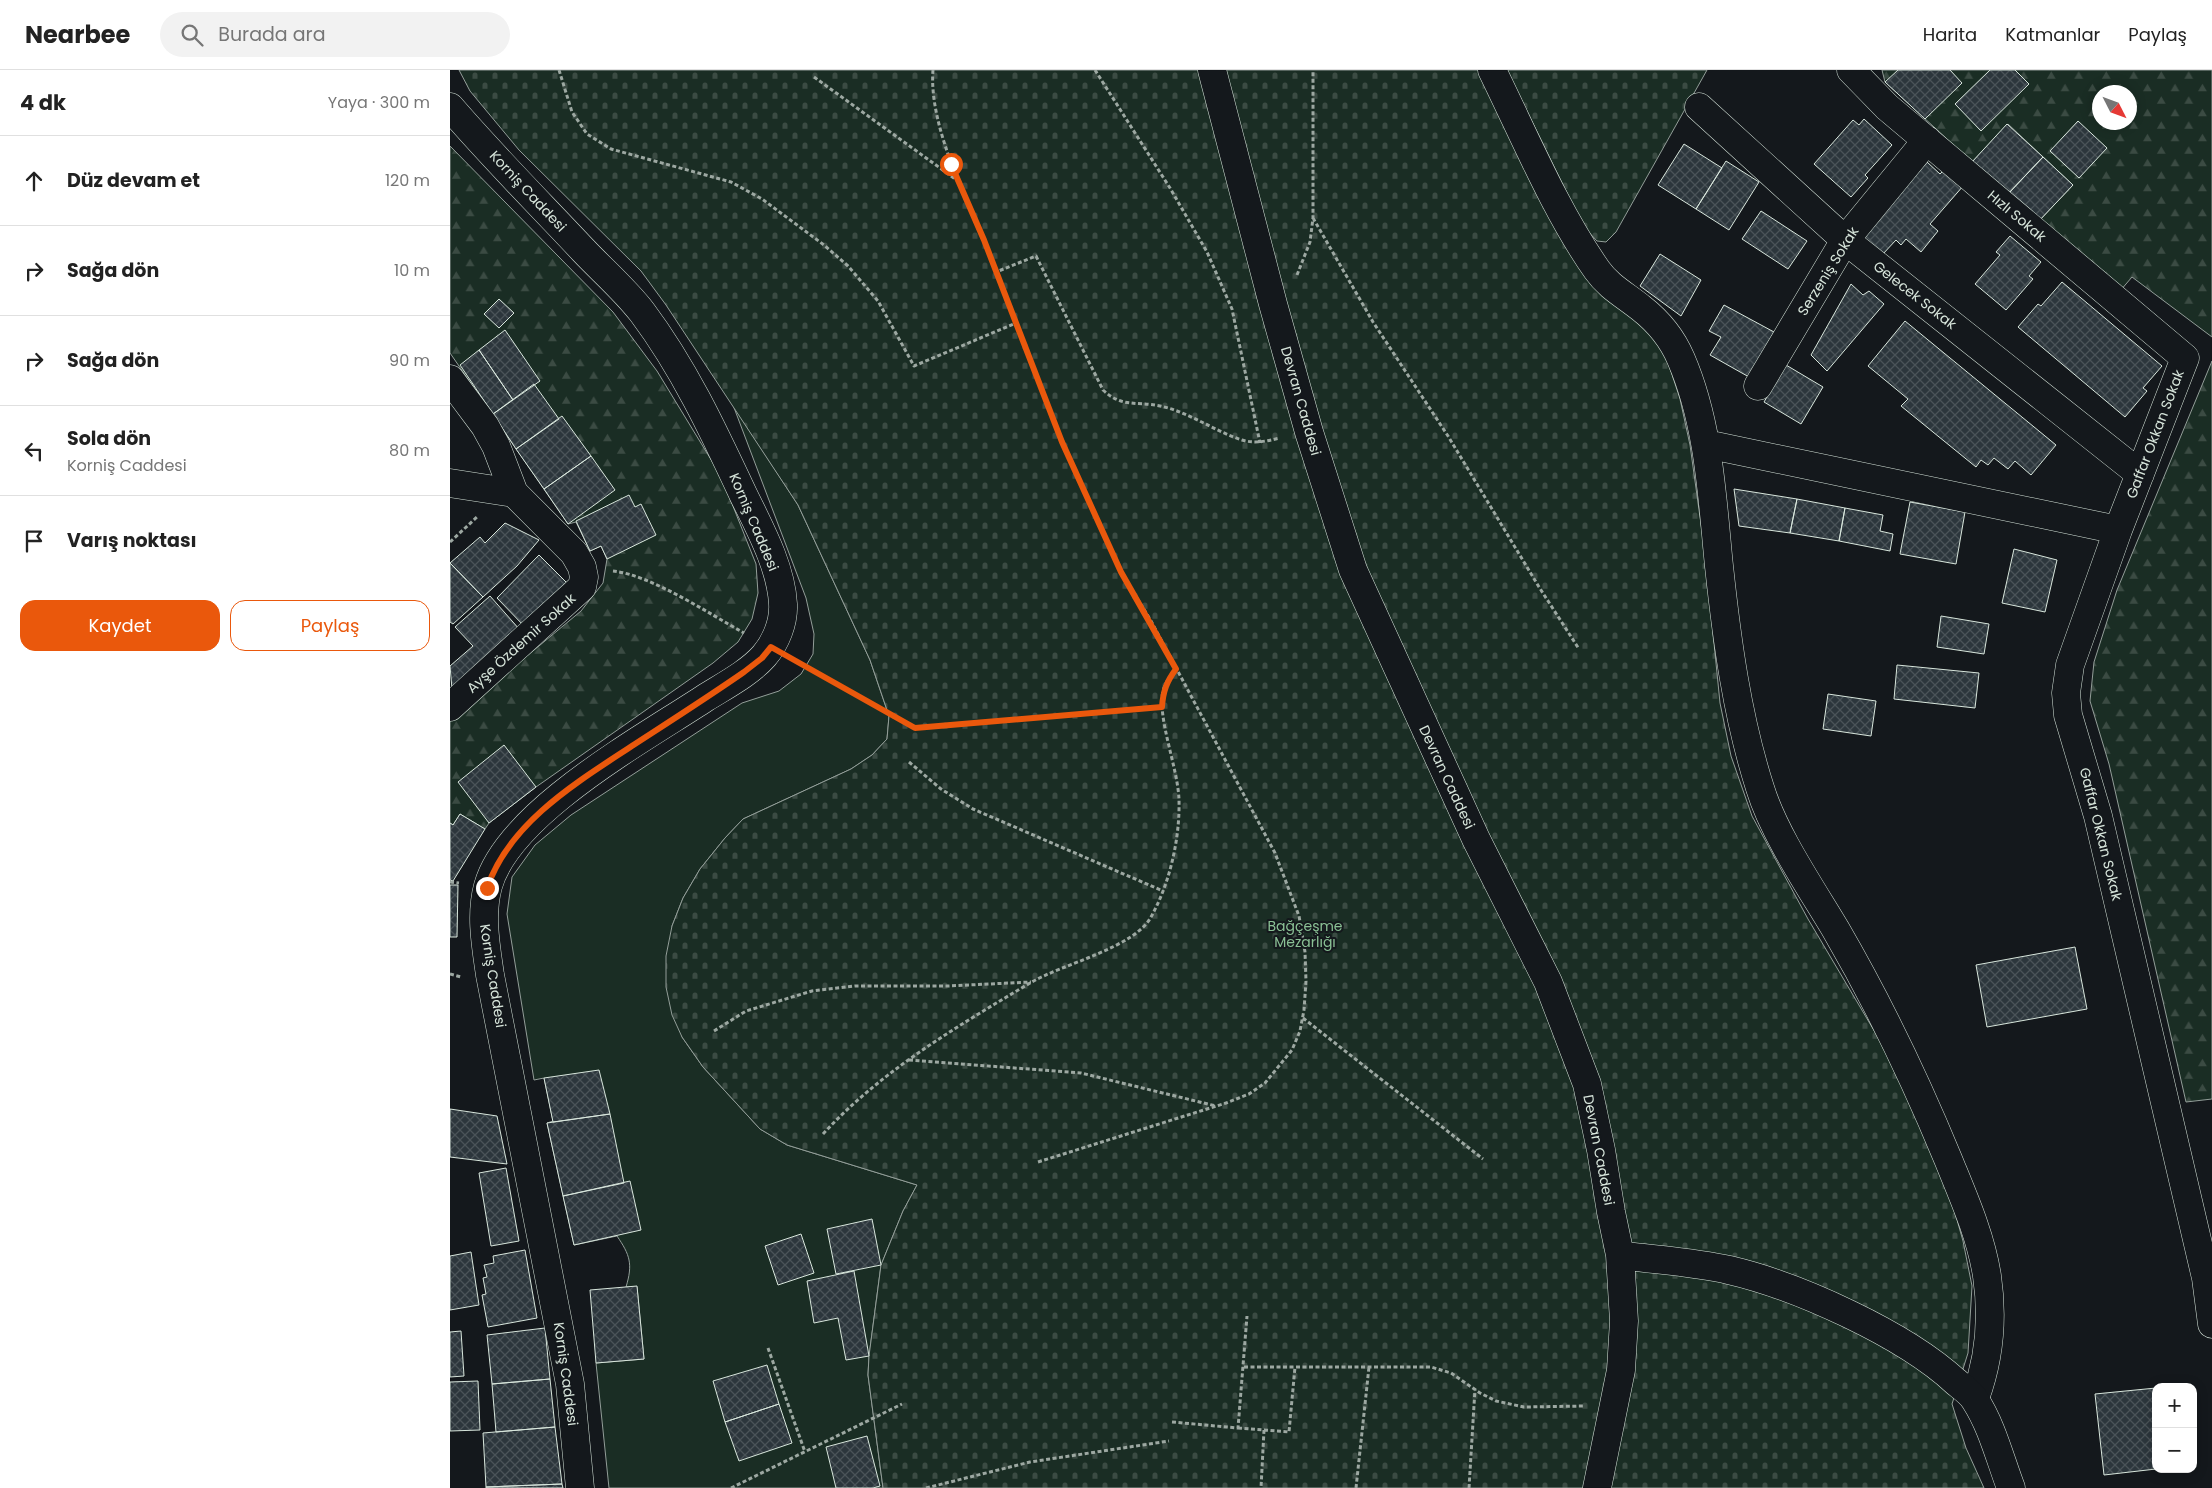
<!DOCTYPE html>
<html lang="tr">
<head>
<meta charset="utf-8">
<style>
	body { margin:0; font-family:Poppins,sans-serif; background:#f2f2f2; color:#222 }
	.controls { position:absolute; right:15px; bottom:15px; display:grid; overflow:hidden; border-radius:10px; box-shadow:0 2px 12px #0003 }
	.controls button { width:45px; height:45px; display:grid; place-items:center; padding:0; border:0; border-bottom:1px solid #e0e0e0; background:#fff; color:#222; font:25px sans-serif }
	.compass { position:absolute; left:1642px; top:15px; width:45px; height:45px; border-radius:50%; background:#fff; box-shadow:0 2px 12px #0003; rotate:132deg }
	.stop { position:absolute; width:15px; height:15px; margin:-11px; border:4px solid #ea580c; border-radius:50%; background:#fff }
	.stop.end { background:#ea580c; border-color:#fff; box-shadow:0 1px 5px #0008 }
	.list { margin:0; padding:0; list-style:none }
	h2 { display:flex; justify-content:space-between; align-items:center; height:65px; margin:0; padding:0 20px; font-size:21px }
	h2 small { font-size:16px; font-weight:400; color:#767676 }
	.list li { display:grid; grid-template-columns:32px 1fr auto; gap:15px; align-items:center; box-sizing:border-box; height:90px; padding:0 20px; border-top:1px solid #e0e0e0 }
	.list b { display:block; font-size:19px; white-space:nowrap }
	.list p { margin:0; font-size:16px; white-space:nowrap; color:#767676 }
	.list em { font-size:16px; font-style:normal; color:#767676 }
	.actions { display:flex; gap:10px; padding:15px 20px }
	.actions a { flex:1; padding:11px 0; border:1px solid #ea580c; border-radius:15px; text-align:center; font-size:18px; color:#ea580c }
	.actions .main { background:#ea580c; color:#fff }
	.icon { flex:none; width:28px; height:28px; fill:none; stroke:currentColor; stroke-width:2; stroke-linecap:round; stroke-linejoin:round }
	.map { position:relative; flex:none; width:1762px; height:1418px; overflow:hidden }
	header { display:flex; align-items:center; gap:30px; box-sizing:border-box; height:70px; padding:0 25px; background:#fff; border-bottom:1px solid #e0e0e0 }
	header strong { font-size:24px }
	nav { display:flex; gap:28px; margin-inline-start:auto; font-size:18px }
	.search { width:350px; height:45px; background:#f2f2f2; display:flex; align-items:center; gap:12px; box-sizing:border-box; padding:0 18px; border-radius:28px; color:#767676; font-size:19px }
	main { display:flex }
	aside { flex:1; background:#fff }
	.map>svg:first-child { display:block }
</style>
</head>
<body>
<header>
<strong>Nearbee</strong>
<div class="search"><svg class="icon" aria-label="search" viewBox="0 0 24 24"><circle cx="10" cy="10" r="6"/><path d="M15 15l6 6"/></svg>Burada ara</div>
<nav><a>Harita</a><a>Katmanlar</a><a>Paylaş</a></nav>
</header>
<main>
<aside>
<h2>4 dk<small>Yaya · 300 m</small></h2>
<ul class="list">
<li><svg class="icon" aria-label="ahead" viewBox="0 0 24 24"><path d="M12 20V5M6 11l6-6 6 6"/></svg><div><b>Düz devam et</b></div><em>120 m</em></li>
<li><svg class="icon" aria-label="right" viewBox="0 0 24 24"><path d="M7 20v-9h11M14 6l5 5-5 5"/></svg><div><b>Sağa dön</b></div><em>10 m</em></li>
<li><svg class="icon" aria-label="right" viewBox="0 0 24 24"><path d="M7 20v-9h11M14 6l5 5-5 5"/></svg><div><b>Sağa dön</b></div><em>90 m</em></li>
<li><svg class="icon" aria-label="left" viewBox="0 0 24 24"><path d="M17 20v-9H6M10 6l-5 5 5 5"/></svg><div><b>Sola dön</b><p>Korniş Caddesi</p></div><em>80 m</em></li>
<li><svg class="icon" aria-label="arrive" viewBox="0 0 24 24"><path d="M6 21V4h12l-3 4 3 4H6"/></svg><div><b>Varış noktası</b></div></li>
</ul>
<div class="actions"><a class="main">Kaydet</a><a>Paylaş</a></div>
</aside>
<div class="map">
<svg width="1762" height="1418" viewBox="0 0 1762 1418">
	<defs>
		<pattern id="forest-firs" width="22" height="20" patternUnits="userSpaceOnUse" patternTransform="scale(1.25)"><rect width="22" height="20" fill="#1a2d24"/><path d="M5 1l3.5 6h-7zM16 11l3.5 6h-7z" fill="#3b4b43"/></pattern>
		<pattern id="cemetery-stones" width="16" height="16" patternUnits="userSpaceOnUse" patternTransform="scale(1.25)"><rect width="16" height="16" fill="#1a2d24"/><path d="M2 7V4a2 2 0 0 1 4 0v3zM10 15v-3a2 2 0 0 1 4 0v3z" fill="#3b4b43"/></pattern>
		<pattern id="building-cross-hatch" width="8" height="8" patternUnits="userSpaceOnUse" patternTransform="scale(1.25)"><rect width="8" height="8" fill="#2c363c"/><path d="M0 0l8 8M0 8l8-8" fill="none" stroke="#4a5358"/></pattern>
	</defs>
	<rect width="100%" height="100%" fill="#14181c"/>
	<path fill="#1a2d24" stroke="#939e99" d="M283,335L348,435L420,590L439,646L437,669L422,685L401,699L293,749L275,768L250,799L233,828L222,856L232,967L253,997L310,1059L337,1075L467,1115L453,1141L431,1195L419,1286L418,1305L433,1418H159L146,1293L194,1289L187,1217H176C183,1194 180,1185 167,1166L124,1175L97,1053L103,1051L94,1008L84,1010L57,844L62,807L85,775L121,745L292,633L329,621L351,604L363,584L364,564L356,528Z"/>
	<path fill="url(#forest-firs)" stroke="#939e99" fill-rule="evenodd" d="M1432,0H1762V267L1682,207L1670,221L1587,153L1623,115L1558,54L1522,92L1435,12ZM1650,22H1680V52H1650Z
		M0,76L163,242L207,301L271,406L306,494L308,523L302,549L288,572L263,593L86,717L39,753L35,759L10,744L3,755L0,753V650L131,541L153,513L157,489L151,476L140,481L126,452L118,454L0,283Z
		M1762,291V1029L1736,1032L1659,694L1640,631L1644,592L1667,520Z"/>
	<path fill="url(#cemetery-stones)" stroke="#939e99" d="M9,0H1029L1215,283L1230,329L1240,375L1255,483L1270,633L1281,686L1302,746L1358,849L1448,1001L1498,1118L1513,1171L1522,1216L1518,1283L1502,1334L1516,1378L1534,1418H433L418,1305L419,1286L431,1195L453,1141L467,1115L337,1075L310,1059L253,997L232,967L222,945L216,917V886L222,856L233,828L250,799L275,768L293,749L401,699L422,685L437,669L439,646L420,590L348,435L216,235L191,201L69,80L20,21Z
		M1057,0H1257L1166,162L1156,172L1147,171L1133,156Z"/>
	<path fill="url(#building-cross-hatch)" stroke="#d8e6dc" d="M1448,0H1500L1512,13L1475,49L1435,12Z
		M1540,0H1565L1579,14L1531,61L1505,34Z
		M1414,49L1442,75L1415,105L1418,108L1401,127L1364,94L1403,50L1409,55Z
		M1628,51L1657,78L1629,108L1600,81Z
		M1557,54L1593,87L1557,125L1522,92Z
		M1234,74L1272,98L1246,139L1208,115Z
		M1593,87L1623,115L1587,153L1557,125Z
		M1276,91L1309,112L1279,160L1246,139Z
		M1477,92L1490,104L1495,99L1514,115L1480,154L1488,161L1471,182L1456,169L1451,175L1446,170L1432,185L1412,167Z
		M1311,141L1357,171L1338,199L1292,169Z
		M1560,166L1591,192L1579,206L1583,209L1556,240L1525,214L1550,185L1546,182Z
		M1210,184L1251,210L1231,246L1190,216Z
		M1612,212L1712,296L1693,318L1697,321L1675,347L1568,257L1588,234L1591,236Z
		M1401,214L1413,225L1419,221L1434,234L1377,301L1361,285Z
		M49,229L64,243L49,258L34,244Z
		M1274,235L1324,262L1299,307L1260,285L1271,267L1259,261Z
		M1455,251L1606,375L1581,405L1565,391L1558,399L1544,388L1538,395L1531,390L1526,397L1451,336L1458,329L1418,296Z
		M55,260L90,311L63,330L29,280Z
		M29,280L63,330L43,344L10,295Z
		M1336,295L1373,317L1351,354L1314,332Z
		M84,314L109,349L66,379L43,344Z
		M112,346L141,386L94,419L66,379Z
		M141,386L165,420L118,454L94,419Z
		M1284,419L1347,429L1340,463L1289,456Z
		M179,425L185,437L191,434L206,465L157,489L151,476L140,481L126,451Z
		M1347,429L1395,438L1389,471L1340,463Z
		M1460,432L1515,442L1506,494L1450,484Z
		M1395,438L1433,445L1430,461L1443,464L1440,481L1389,471Z
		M55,453L89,470L67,496L33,527L0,493L30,467L35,473Z
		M1564,479L1607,490L1595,542L1552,533Z
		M89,485L118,514L75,557L47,528Z
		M0,493L33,527L3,554L0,552Z
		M40,526L70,560L2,619L0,596L23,576L5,557Z
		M1491,546L1539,554L1534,584L1487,577Z
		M1447,595L1529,603L1525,638L1444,629Z
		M1378,624L1426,631L1421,666L1373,659Z
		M54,675L86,717L39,753L8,712Z
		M10,744L35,759L3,811L0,810V753L3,755Z
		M0,815H8L7,867H0Z
		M1625,877L1637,939L1537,957L1526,895Z
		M149,1000L160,1044L103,1052L94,1008Z
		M0,1039L47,1046L57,1094L0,1087Z
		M160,1044L174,1113L113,1126L97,1053Z
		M56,1098L69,1171L41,1176L29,1103Z
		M180,1111L191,1160L124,1175L113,1126Z
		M422,1149L431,1195L386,1204L377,1159Z
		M351,1164L364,1203L328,1215L315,1176Z
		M75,1180L87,1248L38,1257L32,1225L36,1224L33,1208L37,1207L34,1195L44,1193L43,1186Z
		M21,1182L29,1235L0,1240V1186Z
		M404,1201L419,1286L396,1290L388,1248L364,1253L357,1211Z
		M187,1216L194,1289L146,1293L140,1220Z
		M95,1258L100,1309L42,1314L37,1265Z
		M11,1261L14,1306L0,1307V1262Z
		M317,1295L329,1334L275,1352L263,1311Z
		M100,1309L105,1357L46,1362L42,1314Z
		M28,1311L30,1360L0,1361V1312Z
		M1706,1318V1399L1654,1405L1645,1324Z
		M329,1334L342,1373L289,1391L275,1352Z
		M105,1357L112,1414L36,1417L33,1363Z
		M417,1366L430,1416L423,1418H386L376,1377Z
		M112,1414L113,1418H36V1417Z"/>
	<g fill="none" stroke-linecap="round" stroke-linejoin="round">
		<defs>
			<path id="minor" d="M1042,0C1074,65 1106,142 1147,200C1159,217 1175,225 1191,238C1209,252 1222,268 1231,289C1259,354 1262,426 1269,496C1277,571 1287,646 1310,718C1324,764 1361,818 1386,860C1429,934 1465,1009 1498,1089C1513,1126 1531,1166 1537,1206C1543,1247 1539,1290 1525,1328
				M1401,0L1437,37L1735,288L1668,460L1620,595L1616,623L1618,645L1648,746L1756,1208L1762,1254
				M1249,37L1395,170L1690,404
				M0,309L35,356L46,376L64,423L124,483L132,497L134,507L132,517L0,637
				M1308,316L1395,170L1477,70
				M1256,374L1668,460
				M0,413L64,423"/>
			<path id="secondary" d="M762,0L823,234L859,362L903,500L1026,769L1098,912L1137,1014L1151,1080L1161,1142L1170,1185L1174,1251L1171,1300L1147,1418
				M0,37C43,87 89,133 134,181C153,201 175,220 192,242C234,298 263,360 293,424C309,457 331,496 333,534C334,552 326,572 314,586C299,603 274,616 255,628C193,669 58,743 38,816C30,845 36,877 40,905L120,1314L130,1418
				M1170,1185C1206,1190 1244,1192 1279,1200C1348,1216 1454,1264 1506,1312C1512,1317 1521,1323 1525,1330C1542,1356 1550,1389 1561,1418"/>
		</defs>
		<use href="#minor" stroke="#d8e6dc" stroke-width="29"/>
		<use href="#secondary" stroke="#d8e6dc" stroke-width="29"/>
		<path stroke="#9da8a2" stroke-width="3" stroke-dasharray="4 2.5" stroke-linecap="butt" d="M109,0L122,42L137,64L161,79L281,112L312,129L374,175L398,196L428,231L464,296L566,253
			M483,0C478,61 525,145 546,202
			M645,0L720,118L757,182L782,239L810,373
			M364,7L508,111
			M863,148L923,252L998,366L1089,517L1129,579
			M847,205L860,172L863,148V0
			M0,472L27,447
			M163,501C201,505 258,543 294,563
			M346,591L465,658L712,637
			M459,692L491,719L523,739L713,821
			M0,812L9,813
			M0,904L11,907
			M853,948L1033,1089
			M264,961L296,941L362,921L405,916H497L581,912
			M459,990L631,1003L766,1036
			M373,1064C431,1001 506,957 580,913C612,894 684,878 701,847C720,813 730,768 729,730C728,698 707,648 713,621C715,613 721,605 726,599
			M588,1092L776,1033L799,1024L815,1013L842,980L850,961L854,940L856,911L855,882L849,846L825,783L701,551L671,502L612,372L546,202L586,186L653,320C672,338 686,331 710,336C739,342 764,361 792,370C805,374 817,371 830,368
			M318,1278L355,1382
			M794,1297H981L1001,1303L1030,1323L1046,1331L1074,1337L1134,1336
			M722,1352L788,1358L797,1246
			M788,1358L814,1360L811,1418
			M814,1360L839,1362L845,1297
			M281,1418L452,1334
			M476,1418L580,1392L719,1371
			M906,1418L919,1297
			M1019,1418L1025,1319"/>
		<use href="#minor" stroke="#14181c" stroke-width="28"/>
		<use href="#secondary" stroke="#14181c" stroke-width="28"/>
	</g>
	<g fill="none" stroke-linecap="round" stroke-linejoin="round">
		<path stroke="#ea580c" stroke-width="6" d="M37,818C60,751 129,711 185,674C222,650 258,627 294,602L312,588L321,577L465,658L712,637C713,621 717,611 726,599L671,502L612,372L534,170L501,94"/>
	</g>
	<g text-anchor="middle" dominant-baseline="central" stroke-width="4" stroke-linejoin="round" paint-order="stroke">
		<g font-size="14" fill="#d8e6dc" stroke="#14181c">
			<text transform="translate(78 121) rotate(47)">Korniş Caddesi</text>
			<text transform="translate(1567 146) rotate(40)">Hızlı Sokak</text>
			<text transform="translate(1378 201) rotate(-58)">Serzeniş Sokak</text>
			<text transform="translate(1465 225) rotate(38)">Gelecek Sokak</text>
			<text transform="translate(851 331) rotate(74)">Devran Caddesi</text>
			<text transform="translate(1705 364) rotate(-69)">Gaffar Okkan Sokak</text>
			<text transform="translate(304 452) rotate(67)">Korniş Caddesi</text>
			<text transform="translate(71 573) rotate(-42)">Ayşe Özdemir Sokak</text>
			<text transform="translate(997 707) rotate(65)">Devran Caddesi</text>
			<text transform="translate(1651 764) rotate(76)">Gaffar Okkan Sokak</text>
			<text transform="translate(43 906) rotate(81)">Korniş Caddesi</text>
			<text transform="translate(1149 1080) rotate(79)">Devran Caddesi</text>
			<text transform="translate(116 1304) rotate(82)">Korniş Caddesi</text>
		</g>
		<g font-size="14" fill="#8ac095" stroke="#14181c">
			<text x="855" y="856">Bağçeşme<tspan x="855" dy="16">Mezarlığı</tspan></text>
		</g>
	</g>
</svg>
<div class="controls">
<button>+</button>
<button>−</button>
</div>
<svg class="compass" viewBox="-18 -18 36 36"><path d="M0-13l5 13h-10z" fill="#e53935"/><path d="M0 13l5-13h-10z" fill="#767676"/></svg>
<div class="stop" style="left:501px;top:94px"></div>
<div class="stop end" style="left:37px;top:818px"></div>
</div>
</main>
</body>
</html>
